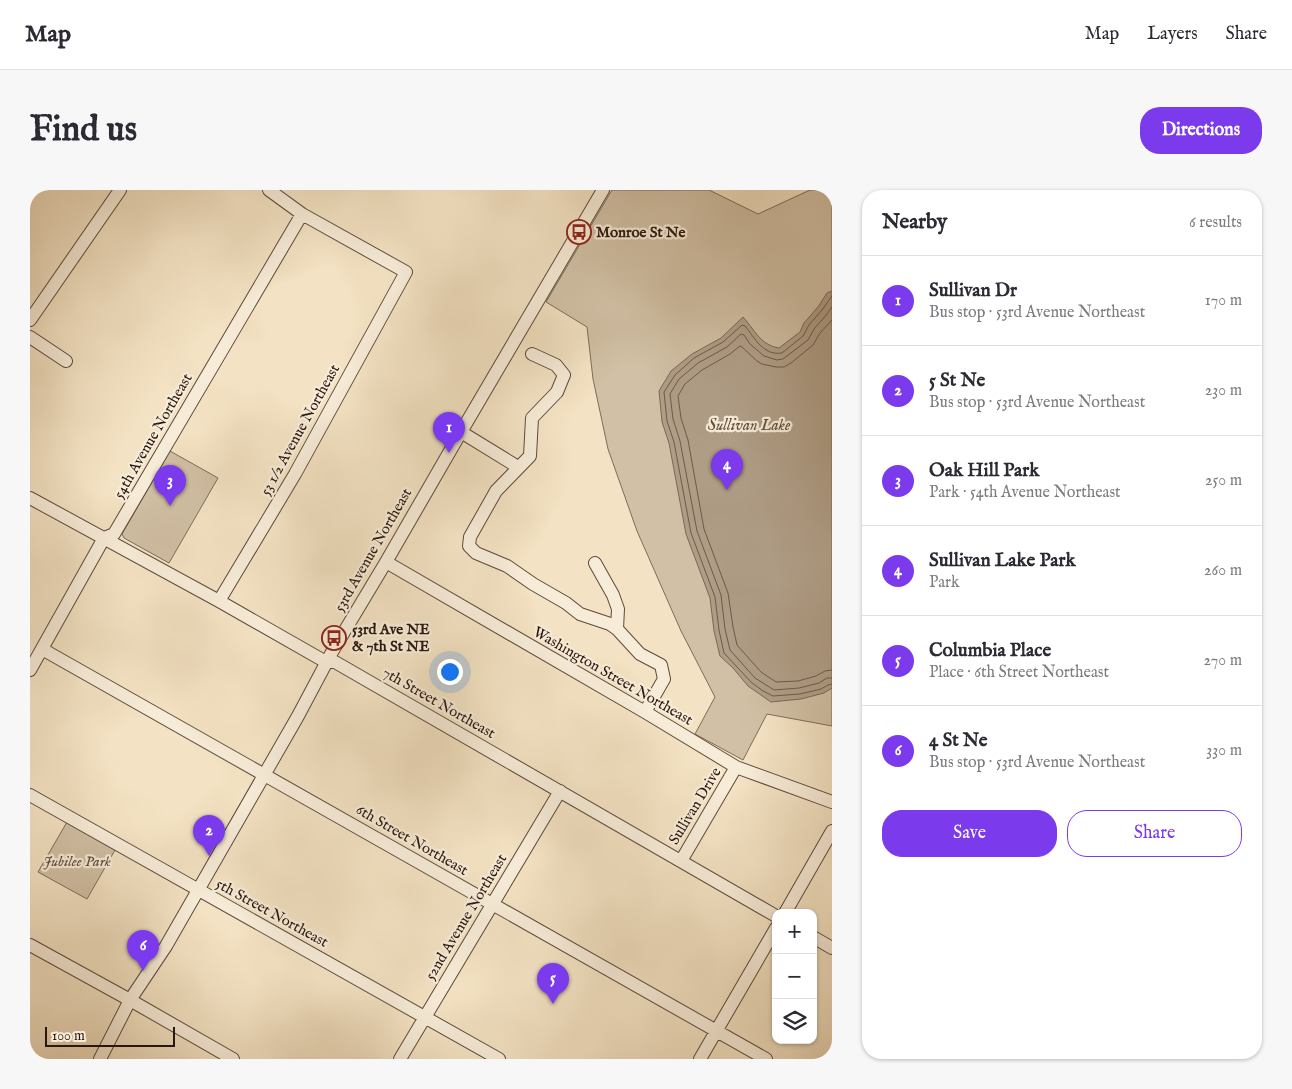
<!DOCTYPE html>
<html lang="en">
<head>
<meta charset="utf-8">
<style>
	body { margin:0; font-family:"IM FELL English",serif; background:#f7f7f7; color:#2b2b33 }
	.controls { position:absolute; right:15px; bottom:15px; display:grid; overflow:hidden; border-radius:10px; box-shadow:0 1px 4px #0004 }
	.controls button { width:45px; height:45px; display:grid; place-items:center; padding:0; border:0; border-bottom:1px solid #e1e1e2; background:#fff; color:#2b2b33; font:25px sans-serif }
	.scale { position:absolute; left:15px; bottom:12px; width:130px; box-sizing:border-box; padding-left:5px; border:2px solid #2a1810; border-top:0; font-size:14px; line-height:18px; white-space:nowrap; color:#2a1810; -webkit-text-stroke:4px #f7ecd8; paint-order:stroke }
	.you { position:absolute; left:419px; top:481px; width:18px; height:18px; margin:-12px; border:4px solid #fff; border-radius:50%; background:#1a73e8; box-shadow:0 0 0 8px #1a73e833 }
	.badge { display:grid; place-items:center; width:32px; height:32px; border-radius:50%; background:#7c3aed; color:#fff; font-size:16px; font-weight:700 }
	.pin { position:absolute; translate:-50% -41px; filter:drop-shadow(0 1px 2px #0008) }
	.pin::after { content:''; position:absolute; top:26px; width:18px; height:15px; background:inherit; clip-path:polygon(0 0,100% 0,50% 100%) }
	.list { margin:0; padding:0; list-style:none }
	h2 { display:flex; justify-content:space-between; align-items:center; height:65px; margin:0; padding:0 20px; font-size:21px }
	h2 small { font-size:16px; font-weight:400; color:#7c7c81 }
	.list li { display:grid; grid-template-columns:32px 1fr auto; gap:15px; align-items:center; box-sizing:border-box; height:90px; padding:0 20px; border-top:1px solid #e1e1e2 }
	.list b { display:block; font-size:19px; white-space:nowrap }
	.list p { margin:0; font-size:16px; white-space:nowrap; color:#7c7c81 }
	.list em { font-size:16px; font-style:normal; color:#7c7c81 }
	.actions { display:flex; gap:10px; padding:15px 20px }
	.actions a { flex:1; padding:11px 0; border:1px solid #7c3aed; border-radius:20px; text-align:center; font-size:18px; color:#7c3aed }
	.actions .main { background:#7c3aed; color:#fff }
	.icon { flex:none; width:28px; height:28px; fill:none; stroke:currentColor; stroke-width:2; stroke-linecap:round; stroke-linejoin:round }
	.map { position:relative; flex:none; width:802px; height:869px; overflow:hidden; border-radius:20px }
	header { display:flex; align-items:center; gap:30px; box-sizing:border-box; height:70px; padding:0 25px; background:#fff; border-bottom:1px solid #e1e1e2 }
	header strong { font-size:24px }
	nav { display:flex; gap:28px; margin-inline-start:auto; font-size:18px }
	.intro { display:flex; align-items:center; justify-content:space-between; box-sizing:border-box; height:120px; padding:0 30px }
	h1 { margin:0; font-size:35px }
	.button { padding:12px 22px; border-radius:20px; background:#7c3aed; color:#fff; font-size:18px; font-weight:700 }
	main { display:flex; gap:30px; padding:0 30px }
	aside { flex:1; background:#fff; border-radius:20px; box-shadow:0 1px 4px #0004 }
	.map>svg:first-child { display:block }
</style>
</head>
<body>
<header>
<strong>Map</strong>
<nav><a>Map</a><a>Layers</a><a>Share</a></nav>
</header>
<div class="intro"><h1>Find us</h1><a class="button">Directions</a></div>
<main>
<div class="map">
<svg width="802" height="869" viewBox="0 0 802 869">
	<rect width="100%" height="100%" fill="#f3e2c3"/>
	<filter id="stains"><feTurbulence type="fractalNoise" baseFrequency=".004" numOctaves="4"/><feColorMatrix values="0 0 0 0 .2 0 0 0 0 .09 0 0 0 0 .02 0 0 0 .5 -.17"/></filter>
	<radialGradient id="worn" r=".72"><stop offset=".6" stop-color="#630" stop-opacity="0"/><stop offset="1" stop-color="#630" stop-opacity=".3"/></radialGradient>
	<path fill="#d1c0a5" stroke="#7e6c5a" d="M582,0H679L728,24L780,0H802V536L737,524L713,570L665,544L685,507L651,441L607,341L578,259L563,189L557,137L516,112Z
		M140,261L188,288L139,373L94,348L92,344Z
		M37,632L85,660L57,709L8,682Z"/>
	<path fill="#af9d86" stroke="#7a6857" d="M802,101V498L794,503L771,509L741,512L718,496L703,478L690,466L684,441L680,408L656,344L639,253L632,232L629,201L641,181L662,164L691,148L713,127C725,140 730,155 749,158L770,142L774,133L788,117L797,103Z"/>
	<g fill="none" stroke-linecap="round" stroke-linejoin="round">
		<path stroke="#6c5a4b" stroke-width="1" d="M802,106L792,120L779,135L773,146L752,163C733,166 725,148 715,136L712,135L693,152L664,168L645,185L634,202L637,231L644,252L661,343L685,407L689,440L694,463L721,492L733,501L743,506L770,504L791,499L798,495L802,494
			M802,117L797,124L784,139L778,150L753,169L747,170L734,166L720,154L714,145L711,144L697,157L668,173L649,189L640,204L643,229L650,251L667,341L691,405L695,439L700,460L725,488L744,500L769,498L789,493L797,488H802
			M802,130L790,143L783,155L761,173L754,177H746L732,174L727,171L712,157L710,156L700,164L672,180L655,194L648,206L651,228L658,250L674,339L698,403L703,437L707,455L731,482L746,492L768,491L786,486L795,481L802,480"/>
		<defs>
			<path id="minor" d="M0,130L90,0
				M0,147L36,171
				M502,164L526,175L534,185L527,202L502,228L500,266L466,301L440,347L439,356L446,363L477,376L503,394L536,413L550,424L580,434L587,439L610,464L631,475L634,489L615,522
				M431,242L488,277
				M0,308L189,411L296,472H305L746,726
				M356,372L615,522L706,577L802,612
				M565,373L583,405L588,419L587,439
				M189,411L265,284L376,82L272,24L239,0
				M12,459C254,595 494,733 736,869
				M0,480L74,348L84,344L272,24
				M0,605L469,869
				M651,671L706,577
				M755,723L802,641
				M783,747L802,758
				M0,755L100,810L203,869
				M70,869L100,810L136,756L268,526L302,462L356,372L431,242L573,0
				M370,869L530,601
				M670,869L746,738"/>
		</defs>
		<use href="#minor" stroke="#5c4a3d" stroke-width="14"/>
		<use href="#minor" stroke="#f7ecd8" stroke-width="12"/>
	</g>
	<defs>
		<symbol id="bus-ring" viewBox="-11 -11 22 22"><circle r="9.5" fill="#f7ecd8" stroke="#8f2418" stroke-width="1.5"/><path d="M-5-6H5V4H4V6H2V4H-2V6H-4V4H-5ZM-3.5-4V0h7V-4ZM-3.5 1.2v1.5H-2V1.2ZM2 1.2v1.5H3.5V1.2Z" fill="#8f2418"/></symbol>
	</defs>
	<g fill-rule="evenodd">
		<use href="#bus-ring" x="535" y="28" width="28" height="28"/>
		<use href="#bus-ring" x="290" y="434" width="28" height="28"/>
	</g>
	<g text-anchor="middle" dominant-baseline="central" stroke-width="4.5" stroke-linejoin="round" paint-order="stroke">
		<g font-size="15" font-weight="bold" fill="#2a1810" stroke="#f7ecd8" text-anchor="start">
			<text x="566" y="42">Monroe St Ne</text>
			<text x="322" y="439">53rd Ave NE<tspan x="322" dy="17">&amp; 7th St NE</tspan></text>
		</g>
		<g font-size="15" fill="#2a1810" stroke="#f7ecd8">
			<text transform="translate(270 240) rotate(-61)">53 1/2 Avenue Northeast</text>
			<text transform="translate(123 246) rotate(-60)">54th Avenue Northeast</text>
			<text transform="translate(343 360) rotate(-60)">53rd Avenue Northeast</text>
			<text transform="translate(583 486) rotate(30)">Washington Street Northeast</text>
			<text transform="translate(409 513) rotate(30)">7th Street Northeast</text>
			<text transform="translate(665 616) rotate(-59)">Sullivan Drive</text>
			<text transform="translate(382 650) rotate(30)">6th Street Northeast</text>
			<text transform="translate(242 723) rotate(29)">5th Street Northeast</text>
			<text transform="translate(436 727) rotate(-59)">52nd Avenue Northeast</text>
		</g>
		<g font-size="15" font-style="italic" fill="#5c4a3d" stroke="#f7ecd8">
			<text x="47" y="671">Jubilee Park</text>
		</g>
		<g font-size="16" font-style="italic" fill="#5f4d3f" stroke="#f7ecd8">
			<text x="719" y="236">Sullivan Lake</text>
		</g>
	</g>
	<rect width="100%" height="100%" filter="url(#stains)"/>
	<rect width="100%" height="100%" fill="url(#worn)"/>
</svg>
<div class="controls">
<button>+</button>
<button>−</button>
<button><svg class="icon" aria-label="layers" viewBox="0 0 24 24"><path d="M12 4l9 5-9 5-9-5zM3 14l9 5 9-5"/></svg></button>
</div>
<div class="scale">100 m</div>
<div class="you"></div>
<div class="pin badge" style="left:419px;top:263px">1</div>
<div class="pin badge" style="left:179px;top:666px">2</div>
<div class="pin badge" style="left:140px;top:316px">3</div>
<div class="pin badge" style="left:697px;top:300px">4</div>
<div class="pin badge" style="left:523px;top:814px">5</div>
<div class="pin badge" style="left:113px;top:781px">6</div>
</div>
<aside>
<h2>Nearby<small>6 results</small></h2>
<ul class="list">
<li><span class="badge">1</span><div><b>Sullivan Dr</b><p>Bus stop · 53rd Avenue Northeast</p></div><em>170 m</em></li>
<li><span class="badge">2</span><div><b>5 St Ne</b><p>Bus stop · 53rd Avenue Northeast</p></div><em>230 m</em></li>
<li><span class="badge">3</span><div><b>Oak Hill Park</b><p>Park · 54th Avenue Northeast</p></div><em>250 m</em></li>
<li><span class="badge">4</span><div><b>Sullivan Lake Park</b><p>Park</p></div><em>260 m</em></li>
<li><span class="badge">5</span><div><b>Columbia Place</b><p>Place · 6th Street Northeast</p></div><em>270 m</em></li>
<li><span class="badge">6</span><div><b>4 St Ne</b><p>Bus stop · 53rd Avenue Northeast</p></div><em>330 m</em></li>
</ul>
<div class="actions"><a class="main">Save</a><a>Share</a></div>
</aside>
</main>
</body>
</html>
